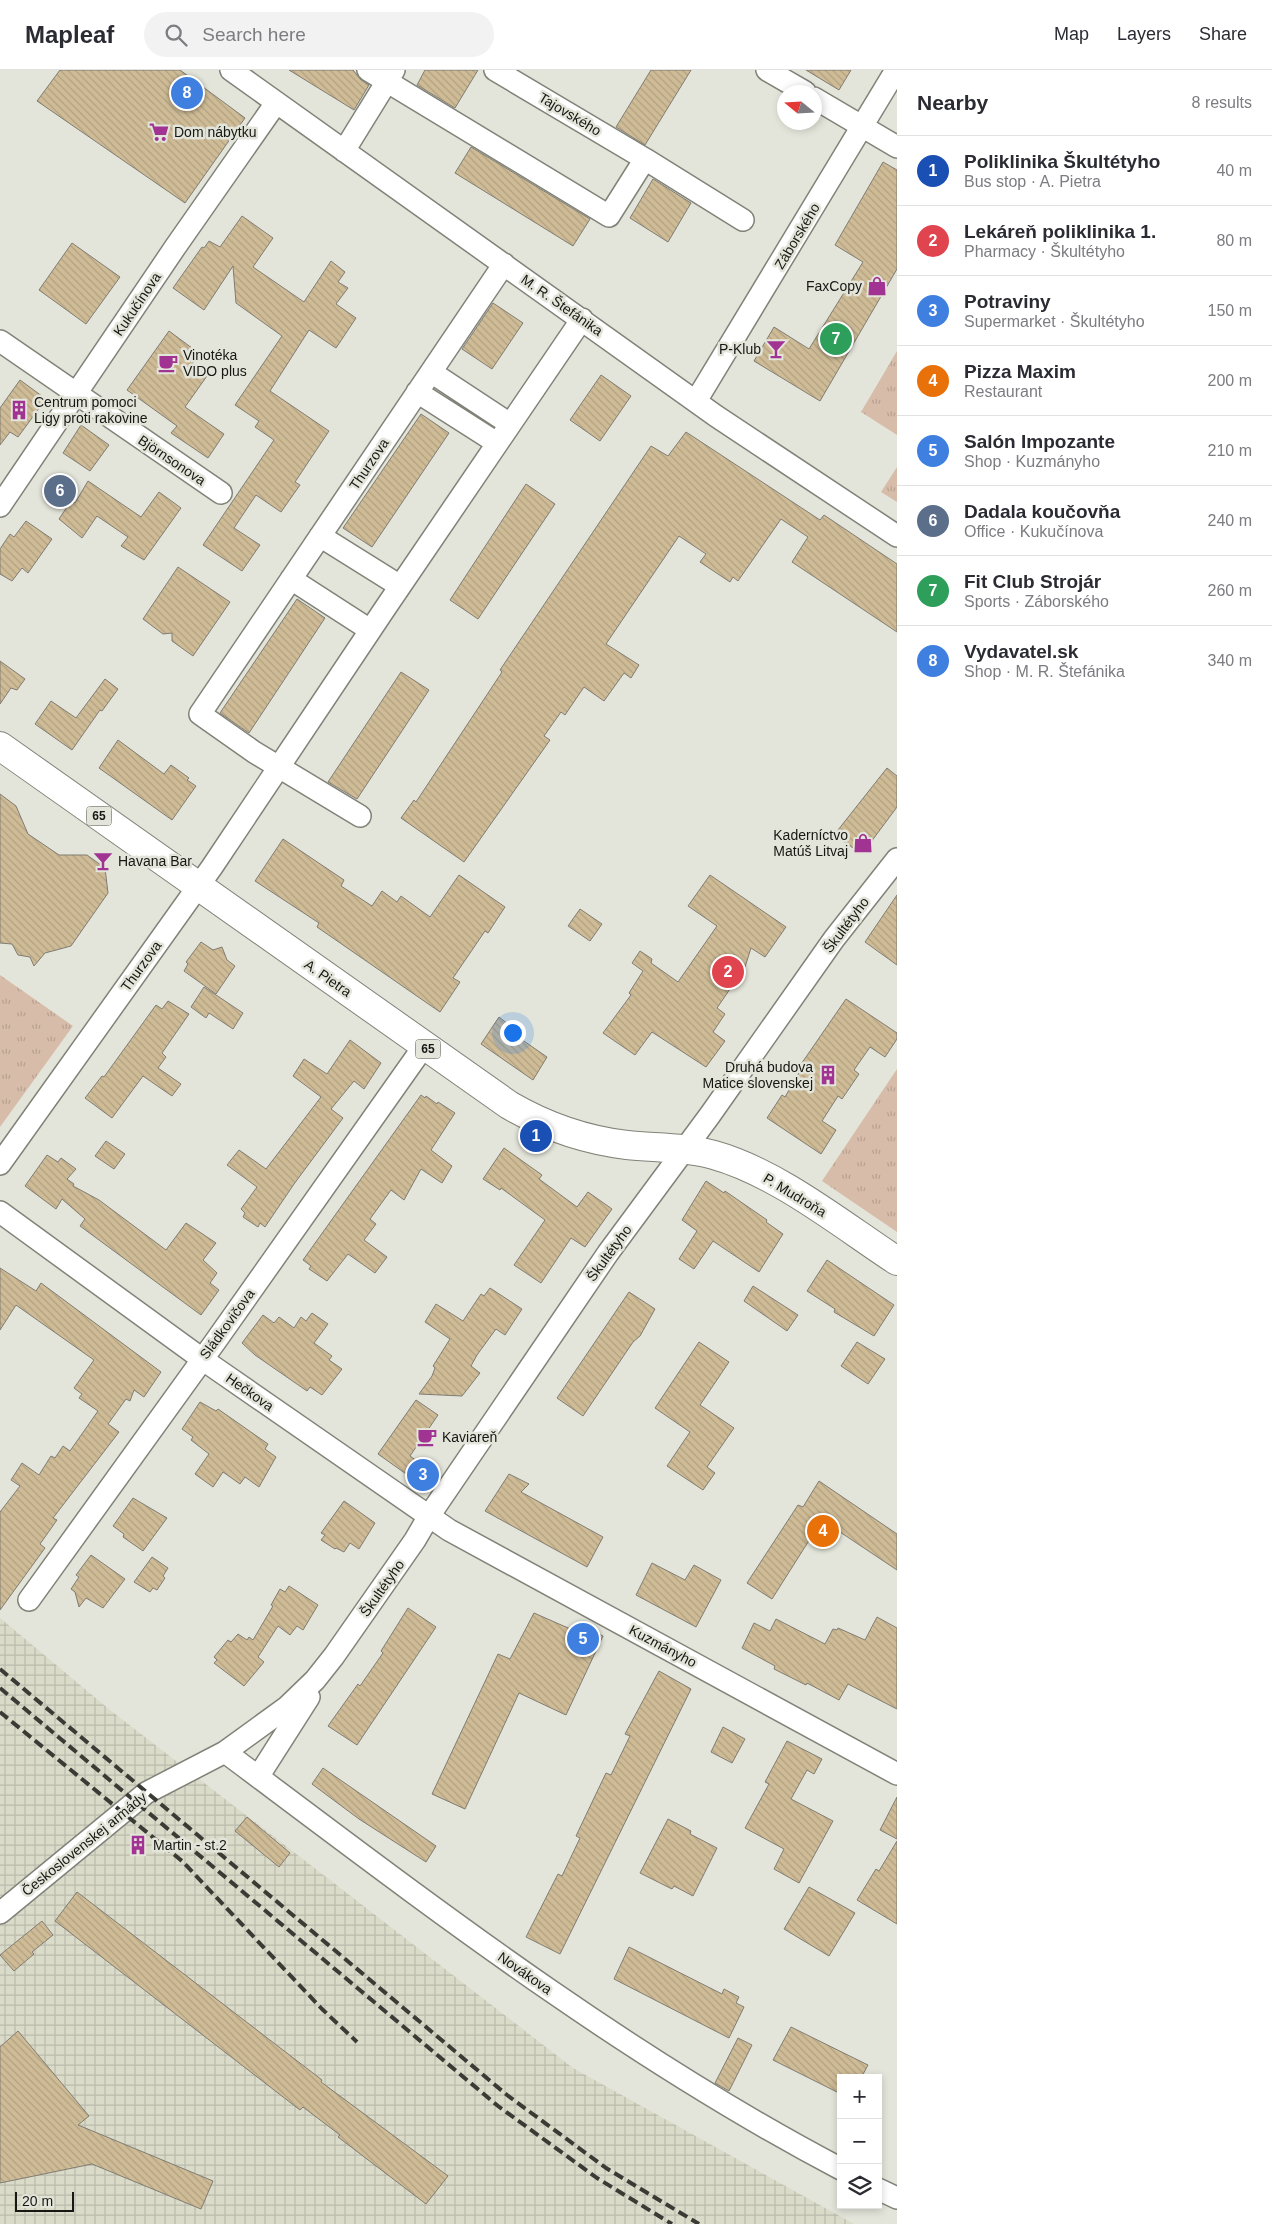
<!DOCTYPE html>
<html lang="en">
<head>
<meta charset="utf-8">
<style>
	body { margin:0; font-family:Helvetica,sans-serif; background:#f2f2f3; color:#2b2b33 }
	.controls { position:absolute; right:15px; bottom:15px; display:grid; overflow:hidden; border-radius:0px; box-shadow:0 2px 8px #0003 }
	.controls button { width:45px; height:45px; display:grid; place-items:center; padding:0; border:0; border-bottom:1px solid #e1e1e2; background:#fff; color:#2b2b33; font:25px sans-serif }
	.compass { position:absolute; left:777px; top:15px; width:45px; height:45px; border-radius:50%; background:#fff; box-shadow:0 2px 8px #0003; rotate:288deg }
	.scale { position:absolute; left:15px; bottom:12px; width:59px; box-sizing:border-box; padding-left:5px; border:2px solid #171713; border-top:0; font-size:14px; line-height:18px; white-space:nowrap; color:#171713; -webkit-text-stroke:4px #e4e5da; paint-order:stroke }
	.you { position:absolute; left:512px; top:962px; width:18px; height:18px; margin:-12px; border:4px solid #fff; border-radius:50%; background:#1a73e8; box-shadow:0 0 0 8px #1a73e833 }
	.badge { display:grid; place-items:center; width:32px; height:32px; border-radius:50%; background:#a13493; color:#fff; font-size:16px; font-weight:700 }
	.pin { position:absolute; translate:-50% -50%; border:2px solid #fff; box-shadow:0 1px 5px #0006 }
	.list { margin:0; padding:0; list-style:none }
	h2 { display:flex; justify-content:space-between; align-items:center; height:65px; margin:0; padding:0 20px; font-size:21px }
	h2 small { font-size:16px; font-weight:400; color:#7c7c81 }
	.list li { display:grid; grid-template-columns:32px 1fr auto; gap:15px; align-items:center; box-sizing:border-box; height:70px; padding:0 20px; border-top:1px solid #e1e1e2 }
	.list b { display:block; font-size:19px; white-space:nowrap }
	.list p { margin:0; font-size:16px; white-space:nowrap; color:#7c7c81 }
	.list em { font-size:16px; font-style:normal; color:#7c7c81 }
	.icon { flex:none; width:28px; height:28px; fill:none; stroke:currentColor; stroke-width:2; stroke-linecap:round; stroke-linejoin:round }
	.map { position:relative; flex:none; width:897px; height:2154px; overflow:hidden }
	header { display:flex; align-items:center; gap:30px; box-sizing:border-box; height:70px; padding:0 25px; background:#fff; border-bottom:1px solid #e1e1e2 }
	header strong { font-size:24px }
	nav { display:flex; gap:28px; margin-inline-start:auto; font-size:18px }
	.search { width:350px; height:45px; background:#f2f2f3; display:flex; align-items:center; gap:12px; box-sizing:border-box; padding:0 18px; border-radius:28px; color:#7c7c81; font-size:19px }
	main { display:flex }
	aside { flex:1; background:#fff }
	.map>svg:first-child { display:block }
</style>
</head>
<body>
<header>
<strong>Mapleaf</strong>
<div class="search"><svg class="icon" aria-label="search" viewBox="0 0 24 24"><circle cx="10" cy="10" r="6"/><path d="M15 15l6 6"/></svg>Search here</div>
<nav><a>Map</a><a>Layers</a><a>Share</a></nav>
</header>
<main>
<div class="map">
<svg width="897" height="2154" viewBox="0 0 897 2154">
	<defs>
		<pattern id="industrial-grid" width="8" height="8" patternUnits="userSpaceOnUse" patternTransform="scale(1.25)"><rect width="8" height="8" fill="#dadbc9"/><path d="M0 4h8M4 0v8" fill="none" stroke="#babbac"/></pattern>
		<pattern id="park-tufts" width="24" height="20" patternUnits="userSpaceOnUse" patternTransform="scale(1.25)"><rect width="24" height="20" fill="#d7bcaa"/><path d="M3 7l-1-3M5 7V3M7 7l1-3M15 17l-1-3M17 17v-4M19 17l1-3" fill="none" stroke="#b8a191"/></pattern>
		<pattern id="building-back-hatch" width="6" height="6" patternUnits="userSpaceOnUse" patternTransform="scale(1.25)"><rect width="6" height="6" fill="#cfbc97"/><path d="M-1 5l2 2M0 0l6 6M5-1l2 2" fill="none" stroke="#b1a181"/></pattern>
	</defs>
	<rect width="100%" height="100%" fill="#e4e5da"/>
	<path fill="url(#industrial-grid)" d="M0,1548L110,1640L573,1998L854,2154H0Z"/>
	<path fill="url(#park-tufts)" d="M897,281V365L861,342Z
		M897,397V432L881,422Z
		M0,905L73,956L0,1057Z
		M897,999V1162L822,1111Z"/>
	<path fill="url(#building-back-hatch)" stroke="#807c73" d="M60,0H180L245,48L185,133L37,31Z
		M289,0H353L361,10L369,15L354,40Z
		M425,0H478L455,38L417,15Z
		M651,0H691L645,75L616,57Z
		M806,0H851L839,20Z
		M471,77L590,149L573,176L455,103Z
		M883,92L897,100V199L820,331L754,291L774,257L809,279L863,192L835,175Z
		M653,109L691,133L668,172L630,148Z
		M242,146L273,168L253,197L304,232L331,191L345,202L338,212L348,218L336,234L356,248L336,278L309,260L270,321L329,361L295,412L300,415L281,442L256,425L234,458L260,475L242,501L203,475L274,370L255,357L259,351L235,335L282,266L236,233L233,196L204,240L173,218L202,177L204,178L209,171L220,177Z
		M72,173L120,207L86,254L39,220Z
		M493,233L523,253L492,299L462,279Z
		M169,261L200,284L191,295L207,306L185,337L224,364L208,388L171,363L177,356L127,320Z
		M601,305L631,326L600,371L570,350Z
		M20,310L46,329L18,367L10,362L0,375V338Z
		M421,344L449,363L372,477L343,458Z
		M81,355L109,375L90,401L63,383Z
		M686,362L820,450L824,445L897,494V562L792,492L808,467L781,449L738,511L733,507L730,512L700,492L706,484L679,466L606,574L639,595L631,608L624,603L604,631L584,617L565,645L561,642L544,666L550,670L464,792L401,748L414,730L416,732L502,602L500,600L651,376L668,386Z
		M88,411L141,447L159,422L181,438L144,490L121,476L128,467L97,446L82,468L59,449L71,431L75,433Z
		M526,414L555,434L478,549L450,530Z
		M26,451L52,469L28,503L22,498L12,511L0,504V479L10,464L14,467Z
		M178,497L230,532L193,586L172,571V563L163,564L143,549Z
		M297,529L325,548L249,663L220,643Z
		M0,591L25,609L17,620L11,618L0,634Z
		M401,602L429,620L357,729L328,712Z
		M105,609L118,619L102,641L100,640L72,680L35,654L51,631L76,648Z
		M118,670L164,704L171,695L189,708L187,710L196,716L172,750L99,698Z
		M887,698L897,706V737L862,784L834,765Z
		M0,724L16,736L28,764L59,785H87L105,798L108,823L71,876L45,883L34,896L30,887L18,885L12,874L0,873Z
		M283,769L344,810L341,816L372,836L382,821L397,832L401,826L430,847L459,805L505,837L488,863L485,861L453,908L460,912L440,942L317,857L319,853L255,811Z
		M710,805L786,857L765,887L751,878L745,897L717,938L725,944L713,962L725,971L706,997L652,962L635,985L603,963L631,925L629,923L643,901L632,893L640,881L652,889L651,893L678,912L717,856L688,836Z
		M897,825V895L865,872Z
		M580,839L602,854L590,871L568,856Z
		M201,872L213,880L222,877L227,890L235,896L216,924L184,901L188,894L186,892Z
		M204,917L243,943L233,959L209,943L206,948L191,937Z
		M846,929L897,963V969L885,987L870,977L854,1000L859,1004L842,1029L838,1026L822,1051L836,1060L821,1084L767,1048L782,1025L785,1027L800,1001L797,1000Z
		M168,931L189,944L162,983L166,987L158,998L181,1014L172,1026L143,1006L112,1048L85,1028L102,1006L104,1007L156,935L162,939Z
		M499,947L513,958L511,961L518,967L547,987L533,1010L481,974Z
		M350,970L381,993L364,1019L354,1011L331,1039L343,1048L294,1114L265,1157L260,1153L258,1157L243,1147L245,1143L241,1139L257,1117L227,1095L239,1080L266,1099L321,1027L293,1006L304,989L327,1004Z
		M421,1025L425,1028L426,1026L437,1034L438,1032L455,1043L431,1080L452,1096L442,1113L421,1099L404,1130L391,1120L370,1149L376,1154L364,1170L387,1187L375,1203L348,1184L327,1211L309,1199L311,1196L303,1190Z
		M106,1071L125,1084L114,1099L95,1086Z
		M504,1078L542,1105L539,1109L577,1137L588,1122L612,1139L585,1177L571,1168L541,1213L514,1195L545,1150L501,1118L500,1120L483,1109Z
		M47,1085L58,1092L61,1088L76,1099L67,1109L74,1114L73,1116L99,1130L166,1180L186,1153L216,1173L203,1190L217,1203L210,1213L219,1220L201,1245L80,1156L85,1149L62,1129L56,1139L25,1116Z
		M706,1111L724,1123L725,1121L767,1150L766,1152L783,1164L759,1202L713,1171L694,1199L679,1189L697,1161L682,1150Z
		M827,1190L894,1235L874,1266L834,1242L835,1239L807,1221Z
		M0,1198L36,1221L41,1213L161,1302L144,1327L134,1320L130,1331L126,1329L108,1354L119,1362L53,1448L57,1450L40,1474L45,1478L0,1540V1442L20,1416L11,1410L22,1393L39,1405L51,1386L55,1388L63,1376L70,1381L98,1341L79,1328L82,1324L74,1318L94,1290L16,1235L0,1260Z
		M753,1216L798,1245L787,1261L744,1231Z
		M490,1218L522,1239L505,1265L496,1259L477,1285L471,1296L480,1303L462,1326L419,1324L432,1306L435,1298L433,1296L450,1269L425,1252L436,1234L463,1251L481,1224L484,1226Z
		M629,1222L655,1239L640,1266L633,1272L583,1346L557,1328Z
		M312,1243L328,1254L314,1273L332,1286L329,1290L342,1299L322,1325L310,1317L307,1321L255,1285L242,1273L263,1245L274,1253L279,1247L294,1258L301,1247L306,1251Z
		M699,1272L729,1292L700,1335L734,1358L707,1397L715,1403L703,1420L667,1396L690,1362L655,1338Z
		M857,1272L885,1289L868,1314L841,1296Z
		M416,1330L438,1345L410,1386L432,1402L423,1416L378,1384Z
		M200,1332L216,1341L218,1339L268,1374L265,1379L276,1387L259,1417L245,1407L240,1414L223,1402L213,1417L195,1404L209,1384L191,1370L193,1367L182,1359Z
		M509,1404L529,1414L521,1422L603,1467L587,1497L485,1441Z
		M819,1411L897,1464V1500L822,1450L772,1529L747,1513L798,1435L803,1437Z
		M133,1428L167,1448L143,1481L123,1467L124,1464L113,1456Z
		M344,1431L375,1453L359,1479L350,1473L344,1482L336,1478L335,1479L321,1470L325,1465L321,1463Z
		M91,1485L125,1509L103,1538L86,1528L79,1537L75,1522L71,1519L79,1507L76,1505Z
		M152,1487L168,1498L163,1506L165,1508L157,1520L153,1518L150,1522L134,1512Z
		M652,1493L685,1510L694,1495L721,1510L696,1557L636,1525Z
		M289,1516L318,1535L303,1560L297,1556L290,1565L278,1556L258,1587L264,1592L244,1616L214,1593L217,1590L214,1587L228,1570L231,1572L238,1564L247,1570L249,1567L253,1570L273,1536L271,1535L280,1519L285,1522Z
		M408,1538L436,1557L357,1675L328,1656L358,1614L360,1616L383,1583L381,1581Z
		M534,1543L575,1561L578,1555L603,1566L566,1645L519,1623L465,1739L432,1724L498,1584L510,1589Z
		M877,1547L897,1558V1639L848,1614L839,1630L807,1613L806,1615L774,1599L775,1596L742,1578L754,1553L770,1561L776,1549L825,1574L833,1559L837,1560L838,1558L865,1570Z
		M659,1601L691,1619L560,1884L526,1867L558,1804L562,1806L580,1768L576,1766L595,1726L606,1703L611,1705L630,1666L625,1664Z
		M723,1657L745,1669L732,1693L711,1682Z
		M787,1671L822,1689L814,1704L807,1700L791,1729L833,1751L799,1813L774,1799L784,1779L745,1758L769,1714L765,1712Z
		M323,1698L436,1776L426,1792L359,1749L312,1714Z
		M897,1727V1769L880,1760Z
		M247,1747L290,1783L279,1797L235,1761Z
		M668,1749L691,1761L690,1764L717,1778L693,1826L674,1816L672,1819L640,1803Z
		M897,1771V1854L857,1830L876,1799L879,1801Z
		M809,1817L855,1843L829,1886L784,1859Z
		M77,1822L322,2010L321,2012L448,2106L426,2134L338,2067L340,2065L303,2037L300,2040L55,1851Z
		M42,1851L53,1865L32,1882L34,1884L14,1901L0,1885Z
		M629,1877L722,1924L724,1919L739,1927L736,1933L744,1937L729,1968L614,1909Z
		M791,1957L868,1995L861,2008H841V2024L773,1990Z
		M18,1961L89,2046L78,2055L213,2111L201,2139L92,2094L0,2113V1977Z
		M738,1968L752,1975L729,2021L715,2013Z"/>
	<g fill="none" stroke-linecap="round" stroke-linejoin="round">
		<defs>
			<path id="minor" d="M231,0L716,346L897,466
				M368,0L609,146L645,89L743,150
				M495,0L645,89
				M767,0L805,22
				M814,28L897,77
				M344,81L394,0
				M0,271L221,423
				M431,302L510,354
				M417,322L497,373
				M696,331L896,0
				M0,436L176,176L276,33
				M320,466L400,516
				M291,509L370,560
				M360,746L254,682L200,644L504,194
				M0,1094L212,797L386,537L582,249
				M0,1142L202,1289L449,1460L897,1704
				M29,1530L215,1272L424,976
				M225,1682C424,1831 620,1983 841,2099
				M258,1707L309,1627
				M0,1843L146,1723L225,1682L287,1637L315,1610L334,1586L415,1470L429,1446L608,1183L710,1045L834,869L897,789
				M878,2119L897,2128"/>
			<path id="primary" d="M0,676L509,1035C545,1056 585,1070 627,1075C655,1078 686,1077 714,1085C778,1103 842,1155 897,1191"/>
		</defs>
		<use href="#minor" stroke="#818278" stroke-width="24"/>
		<use href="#primary" stroke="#818278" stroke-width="30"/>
		<use href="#minor" stroke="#fff" stroke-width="21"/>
		<use href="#primary" stroke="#fff" stroke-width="28"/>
		<path stroke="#3b3b36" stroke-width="4" stroke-dasharray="10 5" stroke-linecap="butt" d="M0,1599L507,2025L606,2098L699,2154
			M0,1618L498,2036L597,2108L672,2154
			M0,1642L182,1791L322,1939L357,1972"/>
	</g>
	<defs>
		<symbol id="supermarket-bare" viewBox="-9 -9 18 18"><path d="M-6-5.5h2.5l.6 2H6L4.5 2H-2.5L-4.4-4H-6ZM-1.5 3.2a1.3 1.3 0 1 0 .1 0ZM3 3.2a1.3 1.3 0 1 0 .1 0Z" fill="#a13493" stroke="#e4e5da" stroke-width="2.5" paint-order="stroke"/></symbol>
		<symbol id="shop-bare" viewBox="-9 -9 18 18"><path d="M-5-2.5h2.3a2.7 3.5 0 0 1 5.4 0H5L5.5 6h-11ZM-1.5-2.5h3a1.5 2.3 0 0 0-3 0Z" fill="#a13493" stroke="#e4e5da" stroke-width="2.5" paint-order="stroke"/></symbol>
		<symbol id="bar-bare" viewBox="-9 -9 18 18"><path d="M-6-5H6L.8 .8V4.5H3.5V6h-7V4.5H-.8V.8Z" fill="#a13493" stroke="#e4e5da" stroke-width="2.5" paint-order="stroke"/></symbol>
		<symbol id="cafe-bare" viewBox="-9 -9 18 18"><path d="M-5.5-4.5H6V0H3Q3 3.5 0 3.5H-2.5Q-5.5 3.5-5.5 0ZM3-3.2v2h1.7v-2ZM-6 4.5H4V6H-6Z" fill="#a13493" stroke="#e4e5da" stroke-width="2.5" paint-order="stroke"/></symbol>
		<symbol id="building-bare" viewBox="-9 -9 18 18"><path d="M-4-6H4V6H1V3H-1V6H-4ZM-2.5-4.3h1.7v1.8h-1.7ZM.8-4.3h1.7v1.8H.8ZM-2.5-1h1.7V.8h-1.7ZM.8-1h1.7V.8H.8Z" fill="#a13493" stroke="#e4e5da" stroke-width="2.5" paint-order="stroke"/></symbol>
	</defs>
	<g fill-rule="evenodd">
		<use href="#supermarket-bare" x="145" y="48" width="28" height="28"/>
		<use href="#shop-bare" x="863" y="202" width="28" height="28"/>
		<use href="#bar-bare" x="762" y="265" width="28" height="28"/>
		<use href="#cafe-bare" x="154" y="279" width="28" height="28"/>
		<use href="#building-bare" x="5" y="326" width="28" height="28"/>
		<use href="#shop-bare" x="849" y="759" width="28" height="28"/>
		<use href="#bar-bare" x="89" y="777" width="28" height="28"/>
		<use href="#building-bare" x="814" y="991" width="28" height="28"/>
		<use href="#cafe-bare" x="413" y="1353" width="28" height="28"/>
		<use href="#building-bare" x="124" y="1761" width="28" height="28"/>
	</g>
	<g text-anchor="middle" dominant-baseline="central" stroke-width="5" stroke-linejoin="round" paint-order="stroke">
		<g fill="#e4e5da" stroke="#54554f" stroke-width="1">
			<rect x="86.5" y="736.5" width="25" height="19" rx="4"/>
			<rect x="415.5" y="969.5" width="25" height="19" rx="4"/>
		</g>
		<g font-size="12" font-weight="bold" fill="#171713">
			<text x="99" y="746">65</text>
			<text x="428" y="979">65</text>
		</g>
		<g font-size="14" fill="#171713" stroke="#e4e5da">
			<text transform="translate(570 44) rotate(31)">Tajovského</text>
			<text transform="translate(797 166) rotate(-59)">Záborského</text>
			<text transform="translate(137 234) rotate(-56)">Kukučínova</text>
			<text transform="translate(562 235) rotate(35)">M. R. Štefánika</text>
			<text transform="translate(172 390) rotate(34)">Björnsonova</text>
			<text transform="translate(369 394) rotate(-56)">Thurzova</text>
			<text transform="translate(846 855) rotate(-53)">Škultétyho</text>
			<text transform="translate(141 896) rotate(-54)">Thurzova</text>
			<text transform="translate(328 908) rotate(35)">A. Pietra</text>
			<text transform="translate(795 1125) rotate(31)">P. Mudroňa</text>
			<text transform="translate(609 1183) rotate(-54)">Škultétyho</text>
			<text transform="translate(227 1254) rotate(-54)">Sládkovičova</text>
			<text transform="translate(250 1322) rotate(35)">Hečkova</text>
			<text transform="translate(382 1518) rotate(-55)">Škultétyho</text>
			<text transform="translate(663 1576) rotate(28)">Kuzmányho</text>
			<text transform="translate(84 1774) rotate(-39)">Československej armády</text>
			<text transform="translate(525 1903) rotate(35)">Novákova</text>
		</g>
		<g font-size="14" fill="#171713" stroke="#e4e5da" text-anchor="start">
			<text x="174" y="62">Dom nábytku</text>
			<text x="862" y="216" text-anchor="end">FaxCopy</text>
			<text x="761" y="279" text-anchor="end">P-Klub</text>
			<text x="183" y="285">Vinotéka<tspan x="183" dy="16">VIDO plus</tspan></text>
			<text x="34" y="332">Centrum pomoci<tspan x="34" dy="16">Ligy proti rakovine</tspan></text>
			<text x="848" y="765" text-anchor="end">Kaderníctvo<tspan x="848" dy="16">Matúš Litvaj</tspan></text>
			<text x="118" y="791">Havana Bar</text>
			<text x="813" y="997" text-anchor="end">Druhá budova<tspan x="813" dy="16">Matice slovenskej</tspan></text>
			<text x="442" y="1367">Kaviareň</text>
			<text x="153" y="1775">Martin - st.2</text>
		</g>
	</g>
</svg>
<div class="controls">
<button>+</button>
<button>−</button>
<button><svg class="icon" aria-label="layers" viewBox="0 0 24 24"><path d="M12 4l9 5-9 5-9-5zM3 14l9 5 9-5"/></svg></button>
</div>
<svg class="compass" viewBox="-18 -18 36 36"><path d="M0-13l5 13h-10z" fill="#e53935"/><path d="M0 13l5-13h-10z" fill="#7c7c81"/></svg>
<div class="scale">20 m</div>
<div class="you"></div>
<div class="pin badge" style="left:536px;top:1066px;background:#1a4fb4">1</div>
<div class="pin badge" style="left:728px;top:902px;background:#e0444e">2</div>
<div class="pin badge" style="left:423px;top:1405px;background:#3f7fe0">3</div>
<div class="pin badge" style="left:823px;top:1461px;background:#e8710a">4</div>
<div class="pin badge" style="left:583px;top:1569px;background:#3f7fe0">5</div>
<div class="pin badge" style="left:60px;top:421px;background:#5c6f8a">6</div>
<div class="pin badge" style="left:836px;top:269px;background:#2e9e5b">7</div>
<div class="pin badge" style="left:187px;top:23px;background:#3f7fe0">8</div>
</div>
<aside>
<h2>Nearby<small>8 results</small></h2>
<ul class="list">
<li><span class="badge" style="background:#1a4fb4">1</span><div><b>Poliklinika Škultétyho</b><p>Bus stop · A. Pietra</p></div><em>40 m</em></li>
<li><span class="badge" style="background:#e0444e">2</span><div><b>Lekáreň poliklinika 1.</b><p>Pharmacy · Škultétyho</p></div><em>80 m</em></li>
<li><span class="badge" style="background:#3f7fe0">3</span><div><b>Potraviny</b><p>Supermarket · Škultétyho</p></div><em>150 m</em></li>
<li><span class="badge" style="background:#e8710a">4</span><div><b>Pizza Maxim</b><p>Restaurant</p></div><em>200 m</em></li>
<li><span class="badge" style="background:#3f7fe0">5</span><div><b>Salón Impozante</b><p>Shop · Kuzmányho</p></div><em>210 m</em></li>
<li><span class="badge" style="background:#5c6f8a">6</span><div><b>Dadala koučovňa</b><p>Office · Kukučínova</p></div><em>240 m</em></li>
<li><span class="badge" style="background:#2e9e5b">7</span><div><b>Fit Club Strojár</b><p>Sports · Záborského</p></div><em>260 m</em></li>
<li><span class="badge" style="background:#3f7fe0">8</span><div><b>Vydavatel.sk</b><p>Shop · M. R. Štefánika</p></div><em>340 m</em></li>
</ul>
</aside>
</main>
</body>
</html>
